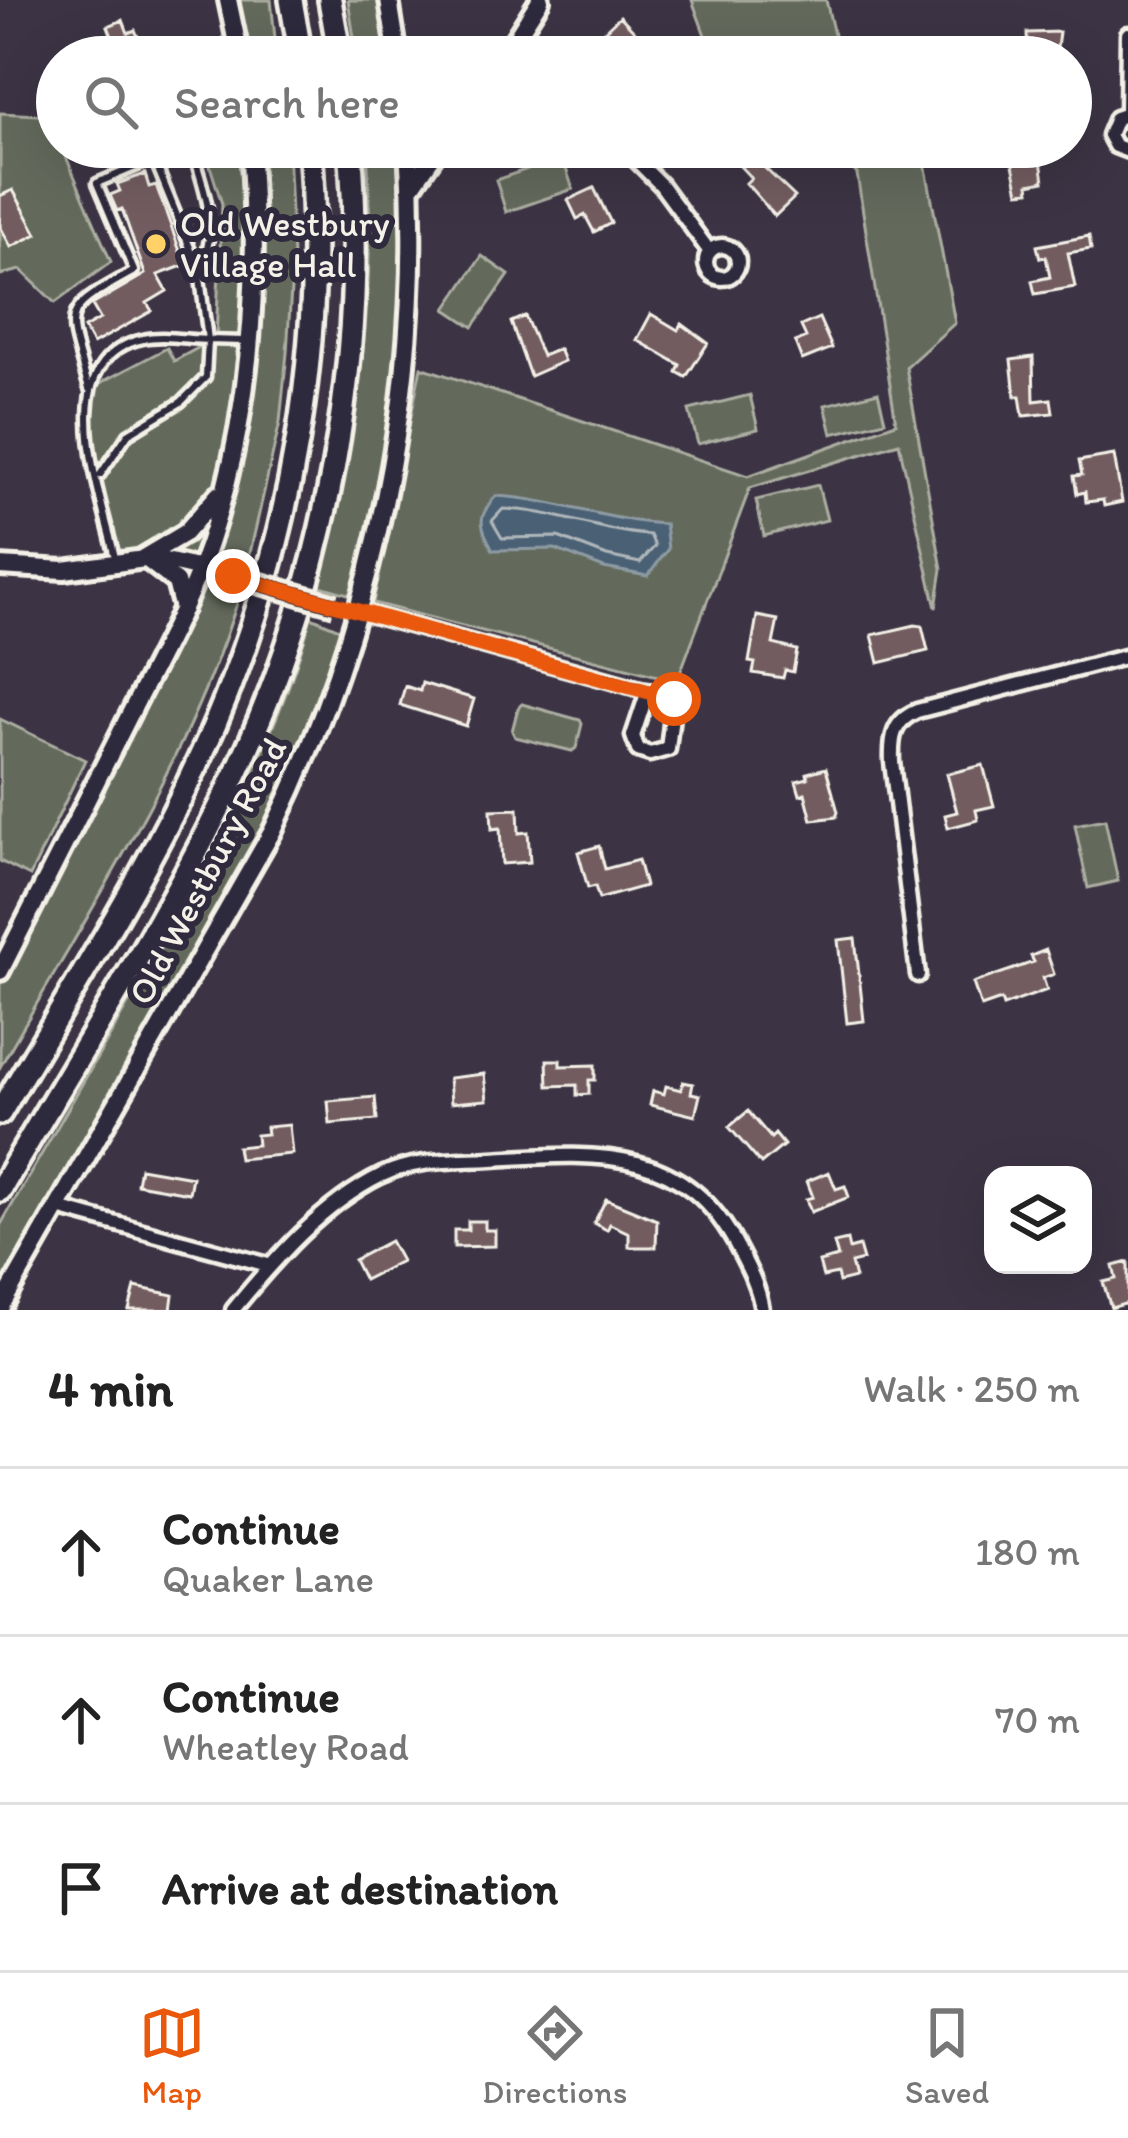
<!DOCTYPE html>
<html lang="en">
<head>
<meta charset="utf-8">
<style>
	body { margin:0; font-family:Itim,sans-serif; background:#f6f6f6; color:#222 }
	.controls { position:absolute; right:36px; bottom:36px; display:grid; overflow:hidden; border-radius:24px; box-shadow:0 12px 48px #0002 }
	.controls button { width:108px; height:108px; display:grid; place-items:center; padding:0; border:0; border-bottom:3px solid #e0e0e0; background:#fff; color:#222; font:60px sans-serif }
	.stop { position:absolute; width:36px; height:36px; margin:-27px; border:9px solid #ea580c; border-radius:50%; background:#fff }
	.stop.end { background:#ea580c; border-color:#fff; box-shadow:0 3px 12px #0008 }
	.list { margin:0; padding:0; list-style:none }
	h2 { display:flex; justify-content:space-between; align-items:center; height:156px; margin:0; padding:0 48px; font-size:51px }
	h2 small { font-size:39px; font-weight:400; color:#767676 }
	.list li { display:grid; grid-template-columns:78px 1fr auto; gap:36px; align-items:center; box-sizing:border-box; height:168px; padding:0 48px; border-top:3px solid #e0e0e0 }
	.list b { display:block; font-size:45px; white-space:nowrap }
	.list p { margin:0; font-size:39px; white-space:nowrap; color:#767676 }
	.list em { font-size:39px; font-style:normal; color:#767676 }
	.icon { flex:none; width:66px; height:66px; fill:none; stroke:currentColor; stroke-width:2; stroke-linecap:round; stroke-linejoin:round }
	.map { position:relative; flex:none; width:1128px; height:1310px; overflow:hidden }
	.search { position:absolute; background:#fff; box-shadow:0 12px 48px #0002; left:36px; right:36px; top:36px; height:132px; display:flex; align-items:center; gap:30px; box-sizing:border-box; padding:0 42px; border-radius:66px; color:#767676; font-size:45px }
	.sheet { height:660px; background:#fff }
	nav { display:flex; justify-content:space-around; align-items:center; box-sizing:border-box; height:168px; border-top:3px solid #e0e0e0; background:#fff; font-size:33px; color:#767676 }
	nav a { display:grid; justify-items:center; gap:6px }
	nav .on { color:#ea580c }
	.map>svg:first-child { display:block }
</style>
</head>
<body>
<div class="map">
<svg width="1128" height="1310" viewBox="0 0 1128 1310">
	<rect width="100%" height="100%" fill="#3c3444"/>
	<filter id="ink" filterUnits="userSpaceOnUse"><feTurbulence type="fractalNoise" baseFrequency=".00833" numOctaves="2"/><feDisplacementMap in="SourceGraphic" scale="24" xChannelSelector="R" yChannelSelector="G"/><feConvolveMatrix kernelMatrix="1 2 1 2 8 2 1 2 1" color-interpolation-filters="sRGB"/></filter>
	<g filter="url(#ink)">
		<path fill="#646a5c" stroke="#acaea2" stroke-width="3" d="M235,0H271L277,57H245Z
			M348,0H380L388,57H357Z
			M692,0H826L839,57H713Z
			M0,113L57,116V147H70L64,152L111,262L55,303L21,270L0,275Z
			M204,147H250L246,368L201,566L116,561L87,414L89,389L167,348L174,361L216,338L222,204Z
			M255,147H288L293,257L287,353L280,422L247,566L213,554L235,475Z
			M367,147H399C407,298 393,449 351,595L320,586C357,441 377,296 367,147Z
			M833,147H922L955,323L906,367L942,569L936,608L899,443L750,488L677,681L373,603L421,367L748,476L896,423L857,174Z
			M562,157L573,189L506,212L496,180Z
			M482,256L509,275L473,327L446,309Z
			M878,392L885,421L832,434L825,405Z
			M750,395L758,429L698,444L689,410Z
			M818,485L827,520L764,536L756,500Z
			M199,586L239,597C186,767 87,914 0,1067V983L133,724Z
			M311,617L342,630L311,721L266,823L0,1291V1226C53,1134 107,1041 160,949C220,842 278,736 311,617Z
			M522,704L580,720L582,724L576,748L572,751L515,737L512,731L518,708Z
			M0,719L85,760L30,876L0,861Z
			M1105,819L1118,881L1088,888L1075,825Z"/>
		<path fill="#4a6175" stroke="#8e9ba3" stroke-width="3" d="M496,496C554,499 607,521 665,524L668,549L648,576L604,568L555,549L493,550C480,525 476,518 496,496Z"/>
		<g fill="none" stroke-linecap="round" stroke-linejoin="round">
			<path stroke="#b0b7ba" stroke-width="3" d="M503,509C554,510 600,532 650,535L655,546L640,563L607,556L558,537L502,538L492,521Z"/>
		</g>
		<path fill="#725b60" stroke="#f4f1e8" stroke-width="3" d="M620,16L659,57H617L598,37Z
			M123,20L128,33L135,30L147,57H120L108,26Z
			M1059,32L1056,57H1028L1027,33Z
			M1009,147H1039L1044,181L1029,184L1030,191L1019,192Z
			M751,155L795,197L775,216L746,183L751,178L739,165Z
			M145,174L149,187L156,185L185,265L158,275L167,291L147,303L152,311L93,344L84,328L100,319L92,305L145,274L122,209L117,211L110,195L120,191L117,184Z
			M594,188L611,223L594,232L585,215L577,219L568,200Z
			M13,190L37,234L11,247L0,226V196Z
			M1089,236L1091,249L1068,253L1075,287L1035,294L1032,281L1050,277L1046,257L1040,258L1037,246Z
			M651,314L678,330L682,324L708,343L686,377L677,372L680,365L637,340Z
			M525,316L542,356L559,349L564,361L530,376L511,322Z
			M819,318L832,348L802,360L795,342L806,337L801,326Z
			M1033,357L1034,401L1051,399L1053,413L1023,416L1020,396H1015L1011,360Z
			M1114,455L1122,502L1104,506L1103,500L1086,502L1085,492L1077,494L1074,476L1082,475L1079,461Z
			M757,616L778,620L773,644L797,650L793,672L785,670L783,678L753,673L755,663L749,662Z
			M915,625L922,626L928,651L879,663L872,635Z
			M422,683L474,699L466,726L400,705L405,686L420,691Z
			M983,765L994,806L976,810L978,820L948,828L945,815L957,812L947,774Z
			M826,768L838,812L836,817L812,820L805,793L800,795L796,781L808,778L807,773Z
			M518,809L519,833L528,832L530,862L502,864L500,828L492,829L491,810Z
			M599,846L605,869L638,860L645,886L599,899L595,886L588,888L578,852Z
			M855,938L864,1021L847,1023L838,940Z
			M1046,950L1054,974L1043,978L1047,990L1003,1006L1001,1000L981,1007L973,983L1034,962L1031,956Z
			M547,1060H560V1066L595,1065V1080H589V1094L577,1095V1085L548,1086Z
			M484,1074L487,1100L451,1103L449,1078Z
			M683,1082L693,1084L691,1093L700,1095L695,1116L650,1105L653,1091L664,1094L666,1086L681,1090Z
			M375,1097L377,1120L330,1124L328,1101Z
			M748,1111L771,1138L775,1134L784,1145L761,1164L729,1127Z
			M289,1125L292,1154L239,1159L237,1147L257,1145L256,1135L267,1134L266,1127Z
			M140,1168L192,1177L189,1193L137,1184Z
			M829,1172L836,1189L845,1186L849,1197L811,1212L806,1199L813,1197L807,1181Z
			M606,1199L657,1220L656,1247H629V1233L610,1224L607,1230L594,1223Z
			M468,1221H485V1230H495V1246L454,1247V1230H468Z
			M847,1240L849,1249L859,1246L863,1260L851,1263L855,1278L839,1282L837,1274L823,1277L819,1262L838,1257L834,1243Z
			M390,1241L401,1261L364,1280L354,1260Z
			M1128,1262V1303L1111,1308L1103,1282L1116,1279L1113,1266Z
			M135,1287L173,1295L171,1310H129Z"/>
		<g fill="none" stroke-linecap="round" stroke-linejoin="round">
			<defs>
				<path id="lane" d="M191,147C204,189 221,229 199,271
					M154,159L180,147
					M89,389C66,308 58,313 134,271L97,183L154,159L199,270L208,340C188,340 162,334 143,339C49,360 101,493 115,558
					M100,475L128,434L181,402L206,377L208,340L244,341"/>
				<path id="street" d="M1127,114L1128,34
					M1128,114L1116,118L1109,135L1115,146L1128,151
					M623,147L661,185L710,252
					M706 262a16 16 0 1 1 32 0a16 16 0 1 1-32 0Z
					M358,611L648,691L674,699L668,749L650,754L638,750L633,736L648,691
					M918,975L892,762C891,738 893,721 917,711L1128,656
					M58,1208L268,1265
					M233,1310C275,1259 321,1205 382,1175C415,1159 455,1161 491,1159C594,1153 685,1143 739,1250C749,1269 759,1288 762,1310"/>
				<path id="secondary" d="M228,0L240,57
					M389,0L398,57
					M504,57L540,0
					M410,189L439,147
					M143,558L185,533L218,495
					M149,561L176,582L183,609
					M0,566L64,570L152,558L233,576
					M0,971C42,889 83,808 124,726C154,666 187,608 209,544C251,418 260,280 250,147
					M0,1308L272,832C375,620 425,382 408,147"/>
				<path id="highway" d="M291,0L301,57
					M330,0L340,57
					M0,1113C74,986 157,859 215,724C292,542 326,343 310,147
					M0,1190C79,1053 172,911 238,769C326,579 368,357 350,147"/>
			</defs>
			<use href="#lane" stroke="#f4f1e8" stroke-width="15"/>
			<use href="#street" stroke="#f4f1e8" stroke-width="21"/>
			<use href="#secondary" stroke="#f4f1e8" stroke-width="26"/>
			<use href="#highway" stroke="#f4f1e8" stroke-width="30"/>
			<use href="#lane" stroke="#2f2a3d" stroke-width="6"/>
			<use href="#street" stroke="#2f2a3d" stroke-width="12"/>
			<use href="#secondary" stroke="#2f2a3d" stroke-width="16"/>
			<use href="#highway" stroke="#2f2a3d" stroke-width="21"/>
			<defs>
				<path id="secondary-bridge" d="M233,576L335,605"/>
			</defs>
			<use href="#secondary-bridge" stroke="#f4f1e8" stroke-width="26" stroke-linecap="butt"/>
			<use href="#secondary-bridge" stroke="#2f2a3d" stroke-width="16"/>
		</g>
	</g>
	<g fill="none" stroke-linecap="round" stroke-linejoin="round" filter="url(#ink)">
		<path stroke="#ea580c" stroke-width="15" d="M233,576L674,699"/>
	</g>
	<circle fill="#ffd166" stroke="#2f2a3d" stroke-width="4.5" cx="156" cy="244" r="12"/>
	<g text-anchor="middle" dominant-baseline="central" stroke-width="12" stroke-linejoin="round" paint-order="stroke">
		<g font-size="36" fill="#f4f1e8" stroke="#2f2a3d" text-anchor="start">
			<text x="180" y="223">Old Westbury<tspan x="180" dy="41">Village Hall</tspan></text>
		</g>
		<g font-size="36" fill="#f4f1e8" stroke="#2f2a3d">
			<text transform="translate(207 871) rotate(-62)">Old Westbury Road</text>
		</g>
	</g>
</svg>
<div class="controls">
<button><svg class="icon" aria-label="layers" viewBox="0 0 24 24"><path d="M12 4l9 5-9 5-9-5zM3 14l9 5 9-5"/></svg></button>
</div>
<div class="stop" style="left:674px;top:699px"></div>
<div class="stop end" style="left:233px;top:576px"></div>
<div class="search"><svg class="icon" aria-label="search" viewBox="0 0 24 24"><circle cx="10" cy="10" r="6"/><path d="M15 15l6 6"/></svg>Search here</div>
</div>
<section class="sheet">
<h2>4 min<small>Walk · 250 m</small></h2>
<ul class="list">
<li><svg class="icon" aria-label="ahead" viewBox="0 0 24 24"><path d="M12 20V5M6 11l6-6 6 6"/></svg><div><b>Continue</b><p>Quaker Lane</p></div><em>180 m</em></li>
<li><svg class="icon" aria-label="ahead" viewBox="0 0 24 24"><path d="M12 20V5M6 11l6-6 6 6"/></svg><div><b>Continue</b><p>Wheatley Road</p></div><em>70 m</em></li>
<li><svg class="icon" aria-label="arrive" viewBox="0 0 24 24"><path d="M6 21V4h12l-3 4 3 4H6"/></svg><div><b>Arrive at destination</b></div></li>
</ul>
</section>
<nav>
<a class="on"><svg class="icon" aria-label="map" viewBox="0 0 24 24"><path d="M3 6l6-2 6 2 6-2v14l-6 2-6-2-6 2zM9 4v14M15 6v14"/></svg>Map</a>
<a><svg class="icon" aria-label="directions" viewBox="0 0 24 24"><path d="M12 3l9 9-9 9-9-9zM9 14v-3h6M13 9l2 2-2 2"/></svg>Directions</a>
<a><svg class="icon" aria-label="saved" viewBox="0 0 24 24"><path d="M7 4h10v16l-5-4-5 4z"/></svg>Saved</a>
</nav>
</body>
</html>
